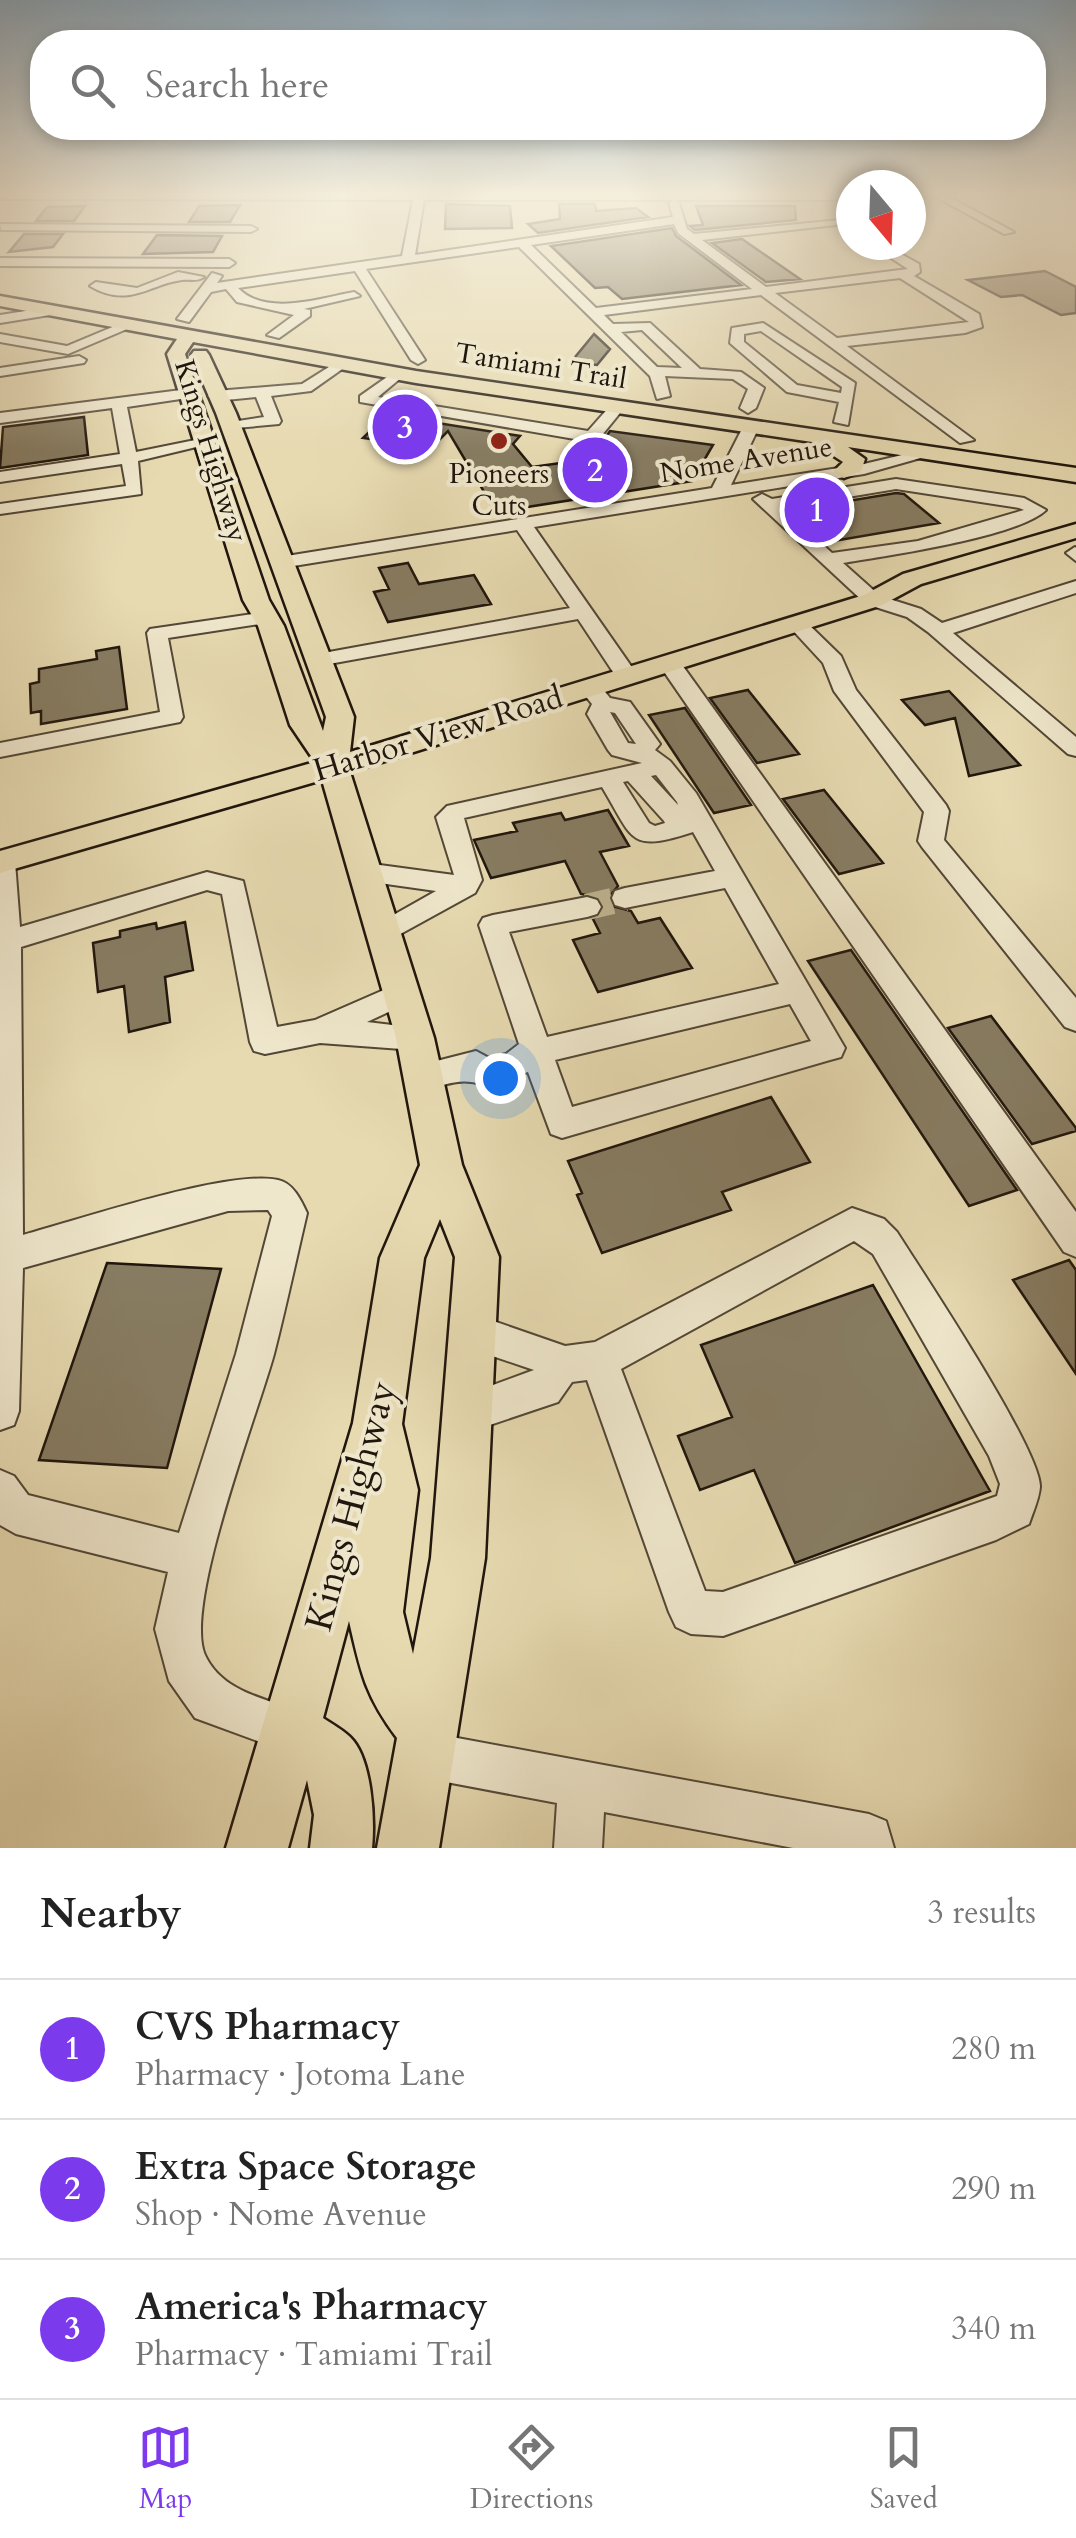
<!DOCTYPE html>
<html lang="en">
<head>
<meta charset="utf-8">
<style>
	body { margin:0; font-family:Cardo,serif; background:#f2f2f2; color:#222 }
	.compass { position:absolute; left:836px; top:170px; width:90px; height:90px; border-radius:50%; background:#fff; box-shadow:0 5px 15px #0003; rotate:161deg }
	.you { position:absolute; left:500px; top:1078px; width:35px; height:35px; margin:-25px; border:8px solid #fff; border-radius:50%; background:#1a73e8; box-shadow:0 0 0 15px #1a73e833 }
	.badge { display:grid; place-items:center; width:65px; height:65px; border-radius:50%; background:#7c3aed; color:#fff; font-size:32px; font-weight:700 }
	.pin { position:absolute; translate:-50% -50%; border:5px solid #fff; box-shadow:0 2px 10px #0006 }
	.list { margin:0; padding:0; list-style:none }
	h2 { display:flex; justify-content:space-between; align-items:center; height:130px; margin:0; padding:0 40px; font-size:42px }
	h2 small { font-size:32px; font-weight:400; color:#767676 }
	.list li { display:grid; grid-template-columns:65px 1fr auto; gap:30px; align-items:center; box-sizing:border-box; height:140px; padding:0 40px; border-top:2px solid #e0e0e0 }
	.list b { display:block; font-size:38px; white-space:nowrap }
	.list p { margin:0; font-size:32px; white-space:nowrap; color:#767676 }
	.list em { font-size:32px; font-style:normal; color:#767676 }
	.icon { flex:none; width:55px; height:55px; fill:none; stroke:currentColor; stroke-width:2; stroke-linecap:round; stroke-linejoin:round }
	.map { position:relative; flex:none; width:1076px; height:1848px; overflow:hidden }
	.search { position:absolute; background:#fff; box-shadow:0 5px 15px #0003; left:30px; right:30px; top:30px; height:110px; display:flex; align-items:center; gap:25px; box-sizing:border-box; padding:0 35px; border-radius:40px; color:#767676; font-size:38px }
	.sheet { height:550px; background:#fff }
	nav { display:flex; justify-content:space-around; align-items:center; box-sizing:border-box; height:140px; border-top:2px solid #e0e0e0; background:#fff; font-size:28px; color:#767676 }
	nav a { display:grid; justify-items:center; gap:5px }
	nav .on { color:#7c3aed }
	.map>svg:first-child { display:block }
</style>
</head>
<body>
<div class="map">
<svg width="1076" height="1848" viewBox="0 0 1076 1848">
	<rect width="100%" height="100%" fill="#e7dab1"/>
	<filter id="stains"><feTurbulence type="fractalNoise" baseFrequency=".002" numOctaves="4"/><feColorMatrix values="0 0 0 0 .2 0 0 0 0 .09 0 0 0 0 .02 0 0 0 .5 -.17"/></filter>
	<radialGradient id="worn" r=".72"><stop offset=".6" stop-color="#630" stop-opacity="0"/><stop offset="1" stop-color="#630" stop-opacity=".3"/></radialGradient>
	<path fill="#877c62" stroke="#20160d" stroke-width="2.5" d="M446,204L510,206L512,228L445,229Z
		M559,204H595L596,211L636,208L648,217L538,233L528,224L560,219Z
		M240,205L230,222H189L199,206Z
		M85,206L74,221H36L47,207Z
		M696,206H795L796,220L695,230L690,226L703,225Z
		M672,228L676,236L741,285L622,299L608,287L595,288L551,246Z
		M24,234H63L53,247L9,252Z
		M157,235L222,236L213,252L143,254Z
		M742,239L800,279L766,282L712,243Z
		M1045,271L1076,287V313L1061,315L1022,295L1001,297L968,280Z
		M594,334L610,349L597,365L571,362Z
		M387,415L520,436L513,444L532,467L590,459L610,431L713,445L692,481L496,512L448,431L431,448L363,438Z
		M84,417L88,455L0,468L3,427Z
		M896,493L904,494L939,523L834,541L800,509Z
		M408,563L419,584L474,575L491,604L388,622L374,592L389,589L379,568Z
		M119,647L127,709L41,724V711L31,713L30,684L39,682V669L97,659L96,651Z
		M748,690L799,754L757,763L710,698Z
		M949,691L1020,765L969,776L955,718L925,725L902,700Z
		M685,708L751,805L714,813L649,715Z
		M824,790L883,863L839,874L783,799Z
		M608,810L629,846L600,852L618,886L609,897L612,906L631,911L638,923L660,918L692,968L598,992L573,940L600,933L593,919L604,909L600,898L581,894L565,861L491,878L474,840L517,831L513,823L561,813L565,820Z
		M185,922L193,970L165,977L170,1022L129,1032L124,986L98,992L93,943L120,937V931L156,923L157,929Z
		M851,950L1017,1190L969,1206L808,961Z
		M991,1016L1076,1128V1131L1032,1144L948,1028Z
		M771,1097L810,1162L722,1192L731,1210L602,1253L577,1195L582,1193L568,1161Z
		M1069,1260L1076,1270V1374L1013,1280Z
		M107,1263L221,1269L167,1468L39,1460Z
		M873,1285L990,1491L795,1563L754,1470L700,1490L678,1436L732,1417L701,1345Z"/>
	<g fill="none" stroke-linecap="round" stroke-linejoin="round">
		<path stroke="#bfb390" stroke-width="26" stroke-dasharray="26 12" stroke-linecap="butt" d="M587,907L625,898"/>
		<defs>
			<path id="minor" d="M927,192H940L1014,232L1004,234Z
				M0,193L851,194V200H675L679,203L687,229L694,234L840,220L836,225L702,240L766,287L908,269L871,245H885L919,264L920,272L914,276L979,314L982,327L965,333L847,346L974,440L960,443L761,295L604,315L613,324L650,323L700,369L741,372L764,388L756,408L748,413L740,408L748,389L733,379L665,376L670,396L657,399L650,376L519,247L366,269L425,360L418,364L411,360L355,271L238,288C266,317 320,298 354,292L360,296L304,309L310,310V316L279,338L267,335L294,315L237,302L226,289L211,292L189,322L177,319L212,273L222,276L217,283L402,256L413,200L0,199ZM424,200H673L669,203L673,217L415,255ZM674,224L678,233L752,289L596,308L531,245ZM900,278L969,322L837,338L775,293ZM642,330L682,368L657,367L621,332Z
				M0,224L251,226L257,229L251,232L1,230Z
				M0,258L229,259L235,263L229,267L0,266Z
				M178,272L204,277C196,282 192,279 182,280C149,284 129,309 90,286L96,282L137,288Z
				M51,307L58,311L56,314L0,323V315Z
				M122,323L134,326L68,354L0,342V334L67,346Z
				M763,323L855,383L848,425L834,422L839,402L787,392L730,343L732,328ZM761,331L842,387L841,393L797,385L744,342V334Z
				M79,356L86,360L84,363L0,376V368Z
				M340,360L347,364L345,367L311,391L271,396L281,421L279,424L225,429V423L264,417L256,397L216,401L208,396L216,391L302,384Z
				M397,370L402,371V377L378,397L588,431L611,405L624,408L598,440L592,442L360,402V396Z
				M189,389L197,394L194,397L127,407L136,452L205,438L213,443L138,461L141,494L0,514V504L126,486L122,464L0,482V472L120,454L112,408L0,423V413Z
				M750,424L758,429L731,485L864,464L923,450L931,455L864,474L534,527L638,676L635,681H619L578,619L318,666L307,660L318,654L570,608L517,530L281,568L274,566V558L712,488L742,429Z
				M896,479L1024,498L1046,510C1018,537 886,556 843,563L880,596L921,609L942,623L1076,581V593L953,633L1076,737V756L1068,754L928,632L907,617L866,604L753,499L762,494L772,499ZM896,489L1019,508L1024,510L918,541L832,553L782,508Z
				M1075,547L1076,548V561L1066,553Z
				M266,612L273,614V622L168,638L183,717L180,722L0,757V743L160,712L147,633L150,629Z
				M797,618L804,620L841,656L856,690L946,805L949,811L944,840L1076,998V1031L1065,1027L922,847L918,841L924,812L834,691L823,663L787,624Z
				M669,657L677,658L1076,1212V1257L1064,1252L658,663Z
				M594,686L602,688L610,698L630,702L660,744L655,750L670,761L696,793L845,1048L841,1057L830,1060L562,1138L551,1134L528,1072L483,1085C452,1074 439,1094 413,1085L408,1076L413,1067L476,1051L489,1058L506,1054L519,1044L479,925L483,918L493,915L587,897L597,900L601,907L597,914L587,917L509,932L547,1037L779,984L725,888L625,908L615,905L612,898L615,891L625,888L715,871L693,832C628,853 634,840 602,787L464,818L482,880L475,893L384,943L374,940L370,933L374,926L436,891L365,881L356,878L352,872L356,866L365,863L454,875L436,817L447,806L642,763L612,755L608,750L587,714L592,704L583,693ZM610,712L615,713L636,744L628,743ZM656,775L677,802L678,805L651,776ZM628,781L664,821L665,823L655,826L649,823L623,782ZM790,1004L811,1041L572,1107L555,1060Z
				M0,854L11,856L15,862L20,927L207,872L243,881L277,1027L315,1020L402,982L412,985L417,993L412,1001L367,1022L426,1029L430,1038L426,1047L415,1050L320,1043L265,1054L254,1051L250,1042L222,894L207,890L21,947L23,1235C78,1220 229,1169 278,1180C293,1183 301,1200 307,1213C296,1260 286,1307 274,1354C258,1413 183,1606 205,1655C223,1694 270,1699 306,1714L313,1730L306,1746L290,1753L195,1718L169,1681L155,1629L168,1572L16,1534L0,1525V1470L14,1476L28,1495L179,1533L236,1354L272,1216L268,1210L228,1211L23,1268L19,1411L14,1425L0,1430Z
				M852,1208L884,1219L897,1232C923,1273 1041,1450 1040,1487C1039,1499 1033,1512 1029,1524L996,1540L723,1636L691,1634L676,1627L669,1612L587,1380L572,1382L558,1402L469,1432L455,1427L450,1413L455,1399L534,1370L460,1345L455,1332L460,1319L473,1314L565,1346L595,1342ZM854,1241L873,1254L989,1456L1000,1484L997,1496L723,1592L705,1591L621,1369Z
				M425,1732L869,1814L886,1821L894,1848H793L604,1812L602,1848H554L557,1803L425,1778L408,1772L402,1755L408,1738Z"/>
			<path id="major" d="M0,296L416,371L1076,468V482L848,447L865,459L861,471L844,478L833,472L843,462L812,442L416,383L193,342L185,354L269,600L284,626L323,731L326,717L216,413L191,355L194,351H206L209,355L236,413L354,717L350,752L864,595L903,574L1076,524V538L921,584L882,605L350,772L434,1038L462,1165L499,1257L485,1558L439,1848H377L397,1738C365,1695 361,1673 349,1621L323,1718C332,1724 343,1730 350,1737C372,1758 375,1820 372,1848H310L314,1815L307,1780L288,1848H226L353,1423L380,1258L420,1165L396,1038L322,780L0,873V851L315,762L290,725L258,626L243,600L167,354L177,339L0,306ZM440,1219L455,1257L431,1558L413,1654L403,1612L418,1490L402,1424L424,1258Z"/>
		</defs>
		<use href="#minor" stroke="#524736" stroke-width="4"/>
		<use href="#major" stroke="#20160d" stroke-width="5"/>
		<use href="#minor" fill="#efe7cc" fill-rule="evenodd"/>
		<use href="#major" fill="#e7dab1" fill-rule="evenodd"/>
	</g>
	<linearGradient id="sky" x2="0" y2="1"><stop stop-color="#8ca8bc"/><stop offset="0.43" stop-color="#f4eedc"/><stop offset="1" stop-color="#f4eedc" stop-opacity="0"/></linearGradient>
	<rect width="1076" height="451" fill="url(#sky)"/>
	<circle fill="#8f2418" stroke="#efe7cc" stroke-width="4" cx="499" cy="441" r="10"/>
	<g text-anchor="middle" dominant-baseline="central" stroke-width="8" stroke-linejoin="round" paint-order="stroke">
		<g font-size="28" fill="#20160d" stroke="#efe7cc">
			<text transform="translate(541 366) rotate(9)">Tamiami Trail</text>
			<text transform="translate(211 451) rotate(73)">Kings Highway</text>
			<text transform="translate(746 460) rotate(-9)">Nome Avenue</text>
		</g>
		<g font-size="28" fill="#20160d" stroke="#efe7cc">
			<text x="499" y="474">Pioneers<tspan x="499" dy="32">Cuts</tspan></text>
		</g>
		<g font-size="32" fill="#20160d" stroke="#efe7cc">
			<text transform="translate(438 734) rotate(-17)">Harbor View Road</text>
		</g>
		<g font-size="38" fill="#20160d" stroke="#efe7cc">
			<text transform="translate(351 1506) rotate(-75)">Kings Highway</text>
		</g>
	</g>
	<rect width="100%" height="100%" filter="url(#stains)"/>
	<rect width="100%" height="100%" fill="url(#worn)"/>
</svg>
<svg class="compass" viewBox="-18 -18 36 36"><path d="M0-13l5 13h-10z" fill="#e53935"/><path d="M0 13l5-13h-10z" fill="#767676"/></svg>
<div class="you"></div>
<div class="pin badge" style="left:817px;top:510px">1</div>
<div class="pin badge" style="left:595px;top:470px">2</div>
<div class="pin badge" style="left:405px;top:427px">3</div>
<div class="search"><svg class="icon" aria-label="search" viewBox="0 0 24 24"><circle cx="10" cy="10" r="6"/><path d="M15 15l6 6"/></svg>Search here</div>
</div>
<section class="sheet">
<h2>Nearby<small>3 results</small></h2>
<ul class="list">
<li><span class="badge">1</span><div><b>CVS Pharmacy</b><p>Pharmacy · Jotoma Lane</p></div><em>280 m</em></li>
<li><span class="badge">2</span><div><b>Extra Space Storage</b><p>Shop · Nome Avenue</p></div><em>290 m</em></li>
<li><span class="badge">3</span><div><b>America's Pharmacy</b><p>Pharmacy · Tamiami Trail</p></div><em>340 m</em></li>
</ul>
</section>
<nav>
<a class="on"><svg class="icon" aria-label="map" viewBox="0 0 24 24"><path d="M3 6l6-2 6 2 6-2v14l-6 2-6-2-6 2zM9 4v14M15 6v14"/></svg>Map</a>
<a><svg class="icon" aria-label="directions" viewBox="0 0 24 24"><path d="M12 3l9 9-9 9-9-9zM9 14v-3h6M13 9l2 2-2 2"/></svg>Directions</a>
<a><svg class="icon" aria-label="saved" viewBox="0 0 24 24"><path d="M7 4h10v16l-5-4-5 4z"/></svg>Saved</a>
</nav>
</body>
</html>
